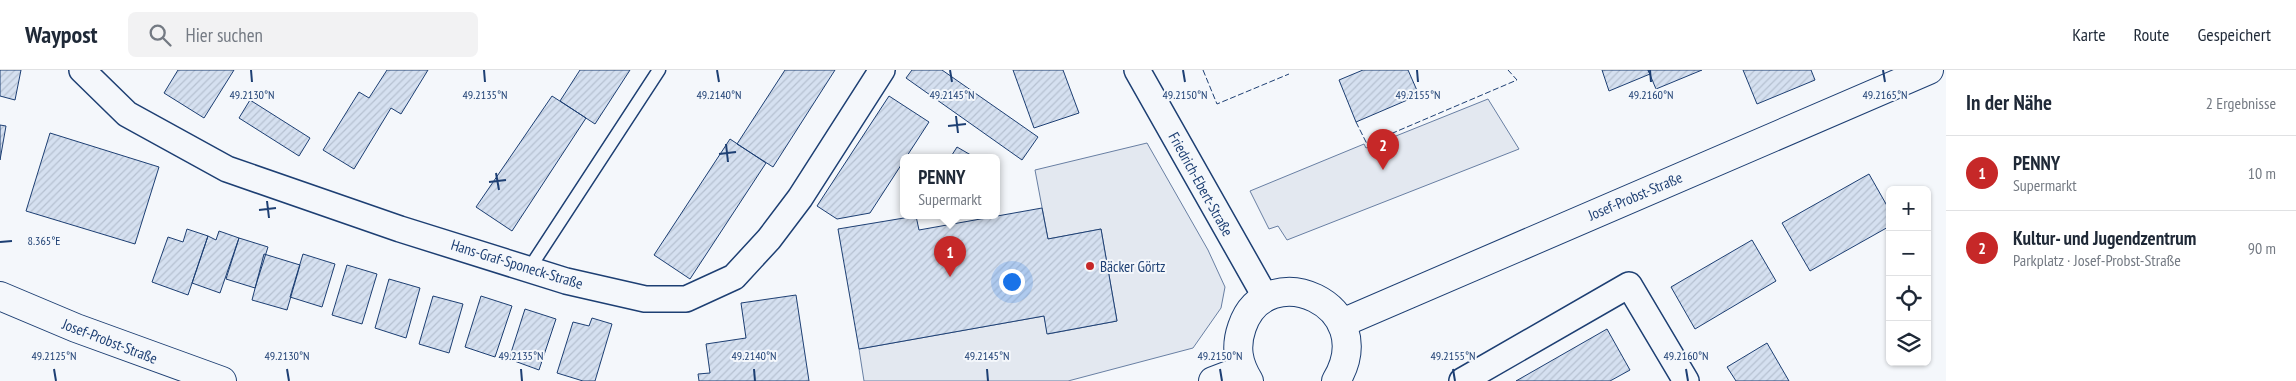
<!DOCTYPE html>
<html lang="de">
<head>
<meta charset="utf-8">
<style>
	body { margin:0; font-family:"PT Sans Narrow",sans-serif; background:#f2f2f3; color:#1f2937 }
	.controls { position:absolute; right:15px; bottom:15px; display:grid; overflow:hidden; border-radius:8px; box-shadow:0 1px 4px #0004 }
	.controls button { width:45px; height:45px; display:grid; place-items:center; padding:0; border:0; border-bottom:1px solid #e0e1e3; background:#fff; color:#1f2937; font:25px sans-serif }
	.you { position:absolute; left:1011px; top:211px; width:18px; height:18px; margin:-12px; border:4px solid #fff; border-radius:50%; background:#1a73e8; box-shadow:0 0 0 8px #1a73e833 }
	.badge { display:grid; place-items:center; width:32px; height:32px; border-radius:50%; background:#c62828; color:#fff; font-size:16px; font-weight:700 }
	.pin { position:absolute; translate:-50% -41px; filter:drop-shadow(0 1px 2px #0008) }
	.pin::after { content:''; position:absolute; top:26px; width:18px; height:15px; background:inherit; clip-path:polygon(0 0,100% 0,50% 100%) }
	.popup { position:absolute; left:900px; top:84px; width:100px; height:65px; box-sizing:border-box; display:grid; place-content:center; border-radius:8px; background:#fff; filter:drop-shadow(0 1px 4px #0005); font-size:16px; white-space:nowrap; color:#747a83 }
	.popup b { font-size:19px; color:#1f2937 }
	.popup::after { content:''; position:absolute; left:50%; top:100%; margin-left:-10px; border:10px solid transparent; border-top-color:#fff }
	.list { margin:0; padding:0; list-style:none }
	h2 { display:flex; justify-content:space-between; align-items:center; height:65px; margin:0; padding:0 20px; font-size:21px }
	h2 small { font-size:16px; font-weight:400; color:#747a83 }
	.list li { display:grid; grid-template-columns:32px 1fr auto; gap:15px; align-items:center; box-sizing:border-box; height:75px; padding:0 20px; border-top:1px solid #e0e1e3 }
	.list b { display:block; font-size:19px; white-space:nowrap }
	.list p { margin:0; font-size:16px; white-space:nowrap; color:#747a83 }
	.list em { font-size:16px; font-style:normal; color:#747a83 }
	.icon { flex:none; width:28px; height:28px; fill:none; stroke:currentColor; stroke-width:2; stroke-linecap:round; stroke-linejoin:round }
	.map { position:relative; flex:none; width:1946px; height:311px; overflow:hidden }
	header { display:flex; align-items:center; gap:30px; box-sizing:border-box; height:70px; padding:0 25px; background:#fff; border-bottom:1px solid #e0e1e3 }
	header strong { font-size:24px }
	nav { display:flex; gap:28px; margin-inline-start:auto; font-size:18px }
	.search { width:350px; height:45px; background:#f2f2f3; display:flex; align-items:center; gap:12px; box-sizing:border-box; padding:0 18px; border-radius:8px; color:#747a83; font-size:19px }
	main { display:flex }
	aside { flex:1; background:#fff }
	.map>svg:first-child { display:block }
</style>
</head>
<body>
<header>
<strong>Waypost</strong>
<div class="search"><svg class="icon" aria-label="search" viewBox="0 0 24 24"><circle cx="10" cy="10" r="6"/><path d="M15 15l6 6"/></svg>Hier suchen</div>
<nav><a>Karte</a><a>Route</a><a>Gespeichert</a></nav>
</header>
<main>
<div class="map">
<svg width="1946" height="311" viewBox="0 0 1946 311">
	<defs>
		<pattern id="building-hatch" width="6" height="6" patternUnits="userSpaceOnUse" patternTransform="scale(1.25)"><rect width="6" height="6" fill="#d5e0f0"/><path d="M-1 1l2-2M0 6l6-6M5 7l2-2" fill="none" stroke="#b6c1d1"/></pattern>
	</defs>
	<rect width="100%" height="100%" fill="#f4f7fb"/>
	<path fill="#e3e8f0" stroke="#687fa3" d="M1488,29L1519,79L1287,170L1278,156L1269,159L1250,121L1364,74L1366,78Z
		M1147,73L1208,180L1225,217L1221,238L1193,278L1068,311H864L859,279L1044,246L1048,264L1117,251L1101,159L1048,169L1035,100Z"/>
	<path fill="url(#building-hatch)" stroke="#1d3f73" d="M0,0H21L15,30L0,26Z
		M178,0H234L204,48L164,23Z
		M387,0H428L401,44L391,38L354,99L323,80L359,22L369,28Z
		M580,0H630L595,54L560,31Z
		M785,0H835L773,97L737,74Z
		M912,0H942L1038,67L1022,90L906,8Z
		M1013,0H1063L1079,43L1034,58Z
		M1408,0L1419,25L1356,52L1339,10L1363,0Z
		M1602,0H1648L1650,4L1609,21Z
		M1648,0H1702L1656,19Z
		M1743,0H1811L1815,10L1757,34Z
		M552,26L586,48L512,161L476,137Z
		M889,26L929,52L870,143L837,149L817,136Z
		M250,30L310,68L299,86L239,48Z
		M0,55L6,56L0,90Z
		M50,63L159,97L135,174L26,141Z
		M730,69L766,93L690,209L654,185Z
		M957,77L976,88H950Z
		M1869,104L1890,141V156L1810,201L1782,153Z
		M1042,138L1048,169L1101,159L1117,251L1047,264L1044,246L859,279L838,159L916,146L919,160Z
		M187,159L208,166L188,225L152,212L168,167L183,172Z
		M219,161L239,168L220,223L192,213L208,166L216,170Z
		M239,168L268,177L255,218L226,209Z
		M1752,170L1776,211L1695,259L1671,217Z
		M264,184L300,195L287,240L252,230Z
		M303,184L335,194L322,237L290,227Z
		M347,195L377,204L362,254L332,245Z
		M389,209L420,218L406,268L375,258Z
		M796,225L809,311H699L698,304L710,303L706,274L746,268L741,233Z
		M433,226L463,234L449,283L419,274Z
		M481,226L512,236L495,287L465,277Z
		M525,239L556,249L539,300L509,289Z
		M592,248L612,254L595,311H583L557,303L573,252L589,256Z
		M1607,259L1630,300L1610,311H1516Z
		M1767,273L1789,311H1736L1727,297Z"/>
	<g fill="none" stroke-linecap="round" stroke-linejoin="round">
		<defs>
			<path id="service" d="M529,199L659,0"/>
			<path id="minor" d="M82,0L127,44L227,99L400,159L566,211L645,229H686L734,207L769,169L800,128L882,0
				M1137,0L1266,228
				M1462,311L1629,215L1686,311"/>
			<path id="secondary" d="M0,226L76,258L222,311
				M1342,253L1929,0
				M1213,311L1242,300
				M1249,311C1238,293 1235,277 1242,257C1266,185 1382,234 1336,311"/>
		</defs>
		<use href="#service" stroke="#1d3f73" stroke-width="15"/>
		<use href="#minor" stroke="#1d3f73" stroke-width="28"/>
		<use href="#secondary" stroke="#1d3f73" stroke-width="30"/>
		<use href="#service" stroke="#f4f7fb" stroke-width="12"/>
		<use href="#minor" stroke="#f4f7fb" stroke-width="25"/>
		<use href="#secondary" stroke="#f4f7fb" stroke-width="28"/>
		<path stroke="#1d3f73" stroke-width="1" stroke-dasharray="6 2.5" stroke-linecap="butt" d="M1203,0L1217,34L1289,4
			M1356,52L1367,74L1517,10L1508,0"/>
	</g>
	<path fill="none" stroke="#1d3f73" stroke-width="2" d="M251,0L252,12M484,0L485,12M717,0L719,12M950,0L952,12M1183,0L1185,12M1417,0L1418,12M1650,0L1651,12M1883,0L1885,12M956,46L958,63M948,56L966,54M726,74L728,92M719,84L736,82M496,103L499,120M489,112L506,110M267,131L269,148M259,140L276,138M0,172L12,171M54,299L56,311M287,299L289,311M521,299L522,311M754,299L755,311M987,299L988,311M1220,299L1222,311M1453,299L1455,311M1686,299L1688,311"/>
	<circle fill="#c62828" stroke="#f4f7fb" stroke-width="2" cx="1090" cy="196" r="5"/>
	<g text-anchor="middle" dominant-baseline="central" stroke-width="4" stroke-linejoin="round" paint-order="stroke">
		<g font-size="15" fill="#1d3f73" stroke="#f4f7fb">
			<text transform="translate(1201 114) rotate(61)">Friedrich-Ebert-Straße</text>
			<text transform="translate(1635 126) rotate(-23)">Josef-Probst-Straße</text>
			<text transform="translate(517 194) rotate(17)">Hans-Graf-Sponeck-Straße</text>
			<text transform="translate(110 271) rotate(21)">Josef-Probst-Straße</text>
		</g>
		<g font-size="15" fill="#1d3f73" stroke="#f4f7fb" text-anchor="start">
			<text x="1100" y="196">Bäcker Görtz</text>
		</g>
	</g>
	<g font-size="12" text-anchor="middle" fill="#1d3f73" stroke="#f4f7fb" stroke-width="4" stroke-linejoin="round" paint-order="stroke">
		<text x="252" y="29">49.2130°N</text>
		<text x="485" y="29">49.2135°N</text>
		<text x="719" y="29">49.2140°N</text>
		<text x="952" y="29">49.2145°N</text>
		<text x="1185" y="29">49.2150°N</text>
		<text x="1418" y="29">49.2155°N</text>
		<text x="1651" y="29">49.2160°N</text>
		<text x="1885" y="29">49.2165°N</text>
		<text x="44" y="175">8.365°E</text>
		<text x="54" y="290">49.2125°N</text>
		<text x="287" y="290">49.2130°N</text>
		<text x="521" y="290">49.2135°N</text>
		<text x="754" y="290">49.2140°N</text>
		<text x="987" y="290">49.2145°N</text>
		<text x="1220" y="290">49.2150°N</text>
		<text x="1453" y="290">49.2155°N</text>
		<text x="1686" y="290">49.2160°N</text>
	</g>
</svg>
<div class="controls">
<button>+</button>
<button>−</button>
<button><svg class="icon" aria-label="locate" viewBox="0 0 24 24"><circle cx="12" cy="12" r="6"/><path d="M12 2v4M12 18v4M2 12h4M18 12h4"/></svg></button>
<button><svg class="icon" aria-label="layers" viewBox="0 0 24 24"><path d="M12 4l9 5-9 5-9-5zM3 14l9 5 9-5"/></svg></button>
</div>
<div class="you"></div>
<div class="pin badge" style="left:950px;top:207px">1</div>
<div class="popup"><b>PENNY</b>Supermarkt</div>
<div class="pin badge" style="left:1383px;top:100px">2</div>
</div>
<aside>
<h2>In der Nähe<small>2 Ergebnisse</small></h2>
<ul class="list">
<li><span class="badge">1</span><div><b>PENNY</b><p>Supermarkt</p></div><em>10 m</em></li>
<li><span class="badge">2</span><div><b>Kultur- und Jugendzentrum</b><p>Parkplatz · Josef-Probst-Straße</p></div><em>90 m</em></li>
</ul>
</aside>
</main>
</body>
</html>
